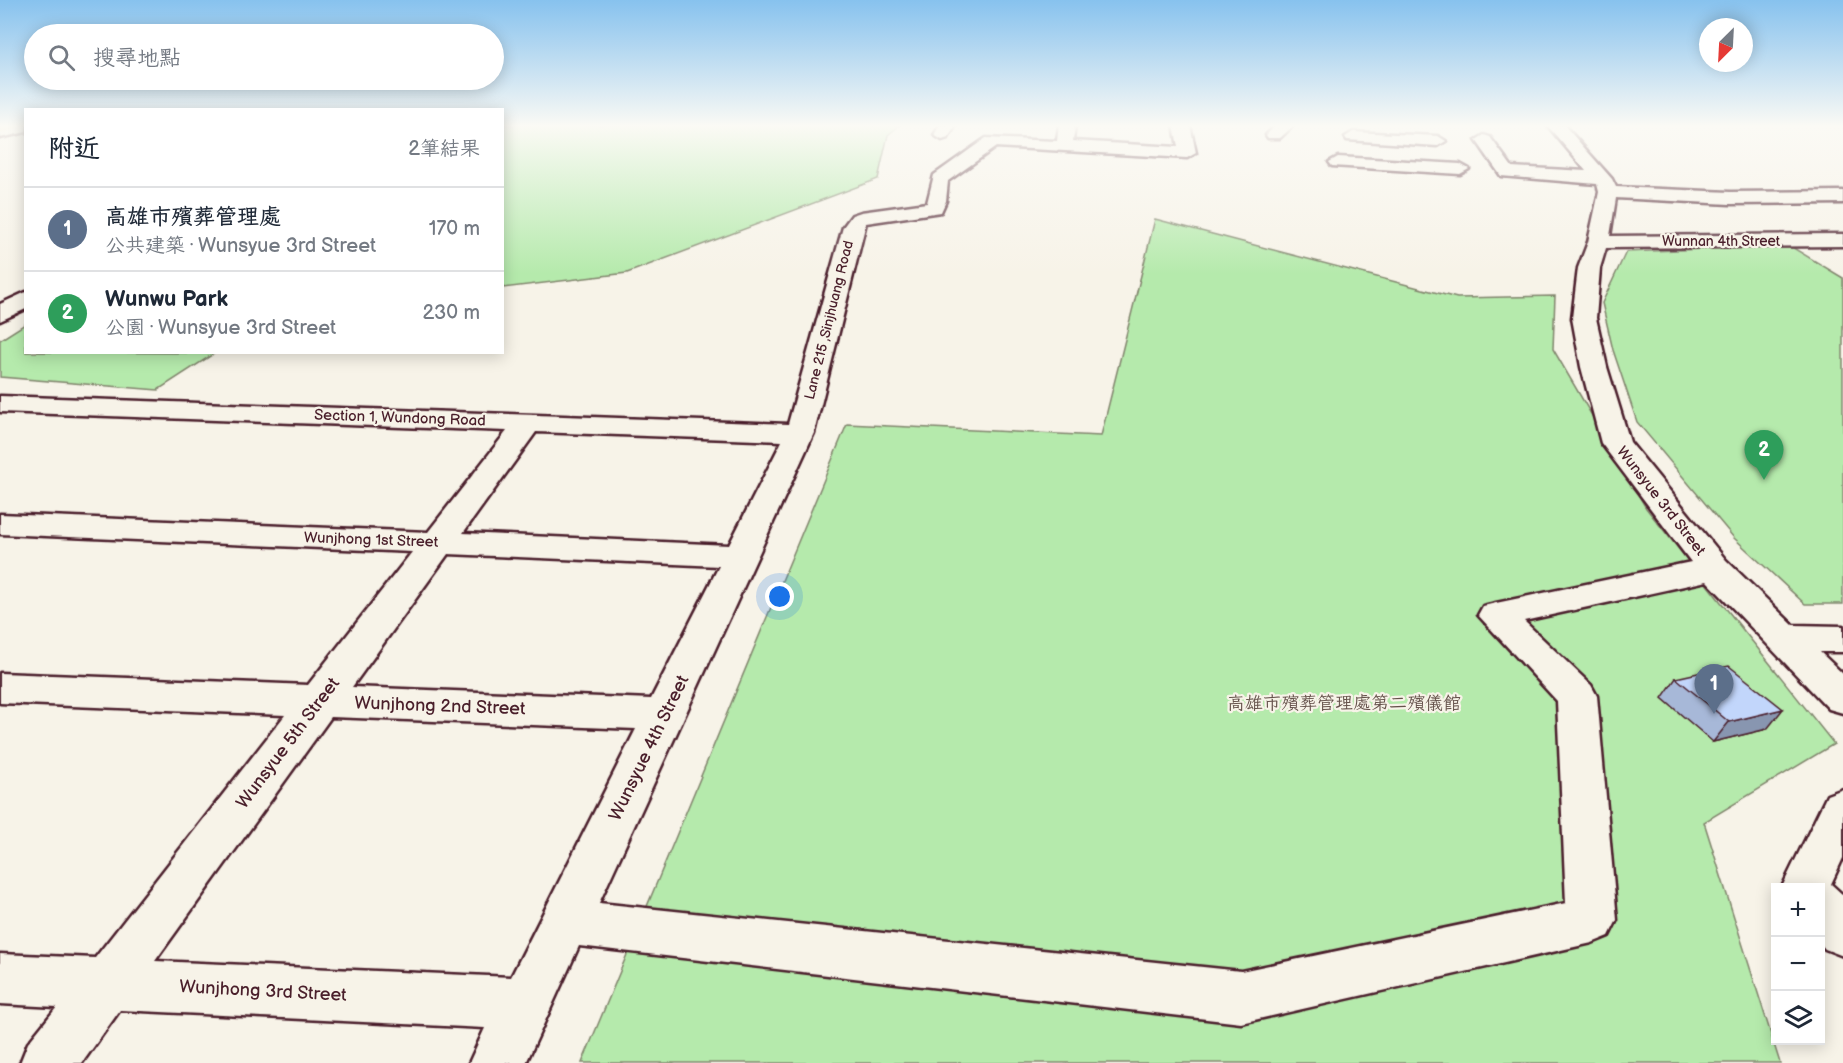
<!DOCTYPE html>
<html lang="zh-TW">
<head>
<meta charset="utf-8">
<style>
	body { margin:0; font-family:"Balsamiq Sans","LXGW WenKai TC",sans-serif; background:#f2f2f3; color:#1f2937 }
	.controls { position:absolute; right:18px; bottom:18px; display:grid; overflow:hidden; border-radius:0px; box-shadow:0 3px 15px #0003 }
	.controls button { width:54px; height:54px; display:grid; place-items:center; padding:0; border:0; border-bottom:2px solid #e0e1e3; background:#fff; color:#1f2937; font:30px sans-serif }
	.compass { position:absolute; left:1699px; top:18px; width:54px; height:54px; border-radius:50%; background:#fff; box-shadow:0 3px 15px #0003; rotate:204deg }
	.you { position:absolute; left:780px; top:597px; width:21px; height:21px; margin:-15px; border:4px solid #fff; border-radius:50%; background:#1a73e8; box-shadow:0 0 0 9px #1a73e833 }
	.badge { display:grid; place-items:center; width:39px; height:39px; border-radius:50%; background:#4a1f2b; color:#fff; font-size:20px; font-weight:700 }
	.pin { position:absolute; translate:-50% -50px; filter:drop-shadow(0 2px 3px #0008) }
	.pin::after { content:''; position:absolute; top:32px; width:21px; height:18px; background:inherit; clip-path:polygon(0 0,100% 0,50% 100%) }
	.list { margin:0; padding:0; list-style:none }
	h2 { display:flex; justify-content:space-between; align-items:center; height:78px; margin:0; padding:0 24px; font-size:26px }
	h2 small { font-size:20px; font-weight:400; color:#747a83 }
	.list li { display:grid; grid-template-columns:39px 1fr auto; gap:18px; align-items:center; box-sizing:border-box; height:84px; padding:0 24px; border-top:2px solid #e0e1e3 }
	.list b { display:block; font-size:22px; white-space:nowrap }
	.list p { margin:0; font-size:20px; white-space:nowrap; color:#747a83 }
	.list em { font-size:20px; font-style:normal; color:#747a83 }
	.icon { flex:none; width:33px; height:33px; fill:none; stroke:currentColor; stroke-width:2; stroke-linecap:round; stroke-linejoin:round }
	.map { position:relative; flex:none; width:1843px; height:1063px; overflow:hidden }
	.search { position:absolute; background:#fff; box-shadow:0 3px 15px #0003; left:24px; top:24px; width:480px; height:66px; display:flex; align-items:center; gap:15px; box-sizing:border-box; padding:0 21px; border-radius:33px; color:#747a83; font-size:22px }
	.panel { position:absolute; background:#fff; box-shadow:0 3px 15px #0003; left:24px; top:108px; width:480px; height:246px; border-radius:0px }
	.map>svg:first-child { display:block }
</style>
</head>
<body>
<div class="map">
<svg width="1843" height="1063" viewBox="0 0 1843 1063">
	<rect width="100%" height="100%" fill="#f7f3e8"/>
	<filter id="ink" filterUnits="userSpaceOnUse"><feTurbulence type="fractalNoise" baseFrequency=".0167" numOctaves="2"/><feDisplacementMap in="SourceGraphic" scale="12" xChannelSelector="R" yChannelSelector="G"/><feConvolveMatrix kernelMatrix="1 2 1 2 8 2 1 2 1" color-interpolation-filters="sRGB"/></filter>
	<g filter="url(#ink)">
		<path fill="#b5eaac" stroke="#80846c" stroke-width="1.5" d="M503,125H900L888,135L878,179L627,273L503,288Z
			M1155,219L1457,298L1555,296L1553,349L1646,508L1834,744L1704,822L1780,1063H582L847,424L1101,436Z
			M1790,246L1843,278V604H1805L1734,538L1637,422L1613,350L1602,303L1626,252Z
			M25,324L26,352L215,353L158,390L0,377V340Z"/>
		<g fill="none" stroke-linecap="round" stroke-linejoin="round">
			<defs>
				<path id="minor" d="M12,125H26V132L0,138V128Z
					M940,125H956L948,138L942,140L934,135Z
					M1059,125H1075L1073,141L1178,147L1174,125H1190L1196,153L1187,158L996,147L948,181L946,201L941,212L866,223L814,433L599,903L1241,971L1566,903L1557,701L1478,615L1483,606L1496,603L1691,562L1601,443L1581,367L1572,318L1578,268L1588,242L1599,192L1597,184L1501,176L1476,140L1484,135L1490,137L1512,167L1586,171L1547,125H1564L1612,179L1616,187L1730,192L1843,191V203L1730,204L1616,198L1610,236L1843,234V246L1606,248L1600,268L1596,318L1607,367L1630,442L1726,560L1793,625L1843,626V652H1820L1843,674V713L1829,709L1707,581L1524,621L1591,685L1597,696L1617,920L1609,936L1592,943L1241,1023L579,946L526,1063H469L485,1028L120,1010L82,1063H20L28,1043L57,1007L0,1004V954L95,958L285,715L0,703V673L308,685L412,552L0,534V514L428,532L507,431L0,412V396L788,424L843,227L852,215L861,212L927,203L934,175L986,138L1057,141ZM536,432L782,441L729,545L463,533ZM448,554L719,566L651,699L352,687ZM331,717L636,729L511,977L155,961Z
					M1276,125H1294L1280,138H1268L1266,135Z
					M1353,132L1438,136L1446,141L1438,146L1347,140L1345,137Z
					M1338,157L1460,164L1469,169L1460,174L1332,166L1329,162Z
					M26,292V309L0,321V304Z
					M1843,789V858L1831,884L1843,895V956L1825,949L1820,943V888H1784L1783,885L1827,795Z"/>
				<path id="highway" d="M0,125H23L0,134Z"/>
			</defs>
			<use href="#minor" stroke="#4a1f2b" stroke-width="5"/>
			<use href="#highway" stroke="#4a1f2b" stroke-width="5"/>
			<use href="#minor" fill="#f7f3e8" fill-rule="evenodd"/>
			<use href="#highway" fill="#fadf96" fill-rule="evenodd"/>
		</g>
		<path fill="#a7b8d8" stroke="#4a1f2b" stroke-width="1.5" d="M1676,678L1767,729L1713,742L1662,698Z"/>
		<path fill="#8896b0" stroke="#4a1f2b" stroke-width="1.5" d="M1783,709L1767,729L1713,742L1729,722Z"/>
		<path fill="#c2d6fb" stroke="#4a1f2b" stroke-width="1.5" d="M1729,666L1783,709L1729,722L1676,678Z"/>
	</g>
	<linearGradient id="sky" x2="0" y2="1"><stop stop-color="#87c2ee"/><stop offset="0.46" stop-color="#fbfaf5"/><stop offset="1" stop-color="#fbfaf5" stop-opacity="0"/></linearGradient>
	<rect width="1843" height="274" fill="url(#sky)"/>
	<g text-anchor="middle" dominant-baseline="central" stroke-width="4.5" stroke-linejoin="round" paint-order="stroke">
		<g font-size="14" fill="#4a1f2b" stroke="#f7f3e8">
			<text x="1721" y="241">Wunnan 4th Street</text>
			<text transform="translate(829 320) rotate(-76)">Lane 215 ,Sinjhuang Road</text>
		</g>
		<g font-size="15" fill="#4a1f2b" stroke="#f7f3e8">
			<text transform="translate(400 418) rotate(2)">Section 1, Wundong Road</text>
			<text transform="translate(1661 501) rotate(52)">Wunsyue 3rd Street</text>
			<text transform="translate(371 540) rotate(2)">Wunjhong 1st Street</text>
		</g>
		<g font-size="18" fill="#65524b" stroke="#f7f3e8">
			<text x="1344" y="703">高雄市殯葬管理處第二殯儀館</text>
		</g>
		<g font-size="18" fill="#4a1f2b" stroke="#f7f3e8">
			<text transform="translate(440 706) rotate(2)">Wunjhong 2nd Street</text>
			<text transform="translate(288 743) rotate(-53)">Wunsyue 5th Street</text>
			<text transform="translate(649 748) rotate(-64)">Wunsyue 4th Street</text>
			<text transform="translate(263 991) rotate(3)">Wunjhong 3rd Street</text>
		</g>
	</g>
</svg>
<div class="controls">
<button>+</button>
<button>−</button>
<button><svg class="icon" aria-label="layers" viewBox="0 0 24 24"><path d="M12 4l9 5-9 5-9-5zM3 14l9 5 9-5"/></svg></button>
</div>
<svg class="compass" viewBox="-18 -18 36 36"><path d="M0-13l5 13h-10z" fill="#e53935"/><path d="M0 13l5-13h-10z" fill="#747a83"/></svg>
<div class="you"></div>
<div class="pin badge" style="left:1714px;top:714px;background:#5c6f8a">1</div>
<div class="pin badge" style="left:1764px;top:480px;background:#2e9e5b">2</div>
<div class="search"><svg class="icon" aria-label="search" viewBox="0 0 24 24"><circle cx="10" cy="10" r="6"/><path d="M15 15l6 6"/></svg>搜尋地點</div>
<section class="panel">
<h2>附近<small>2筆結果</small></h2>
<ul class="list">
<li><span class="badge" style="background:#5c6f8a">1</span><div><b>高雄市殯葬管理處</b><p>公共建築 · Wunsyue 3rd Street</p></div><em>170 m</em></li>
<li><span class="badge" style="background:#2e9e5b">2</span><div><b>Wunwu Park</b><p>公園 · Wunsyue 3rd Street</p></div><em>230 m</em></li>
</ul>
</section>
</div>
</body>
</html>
